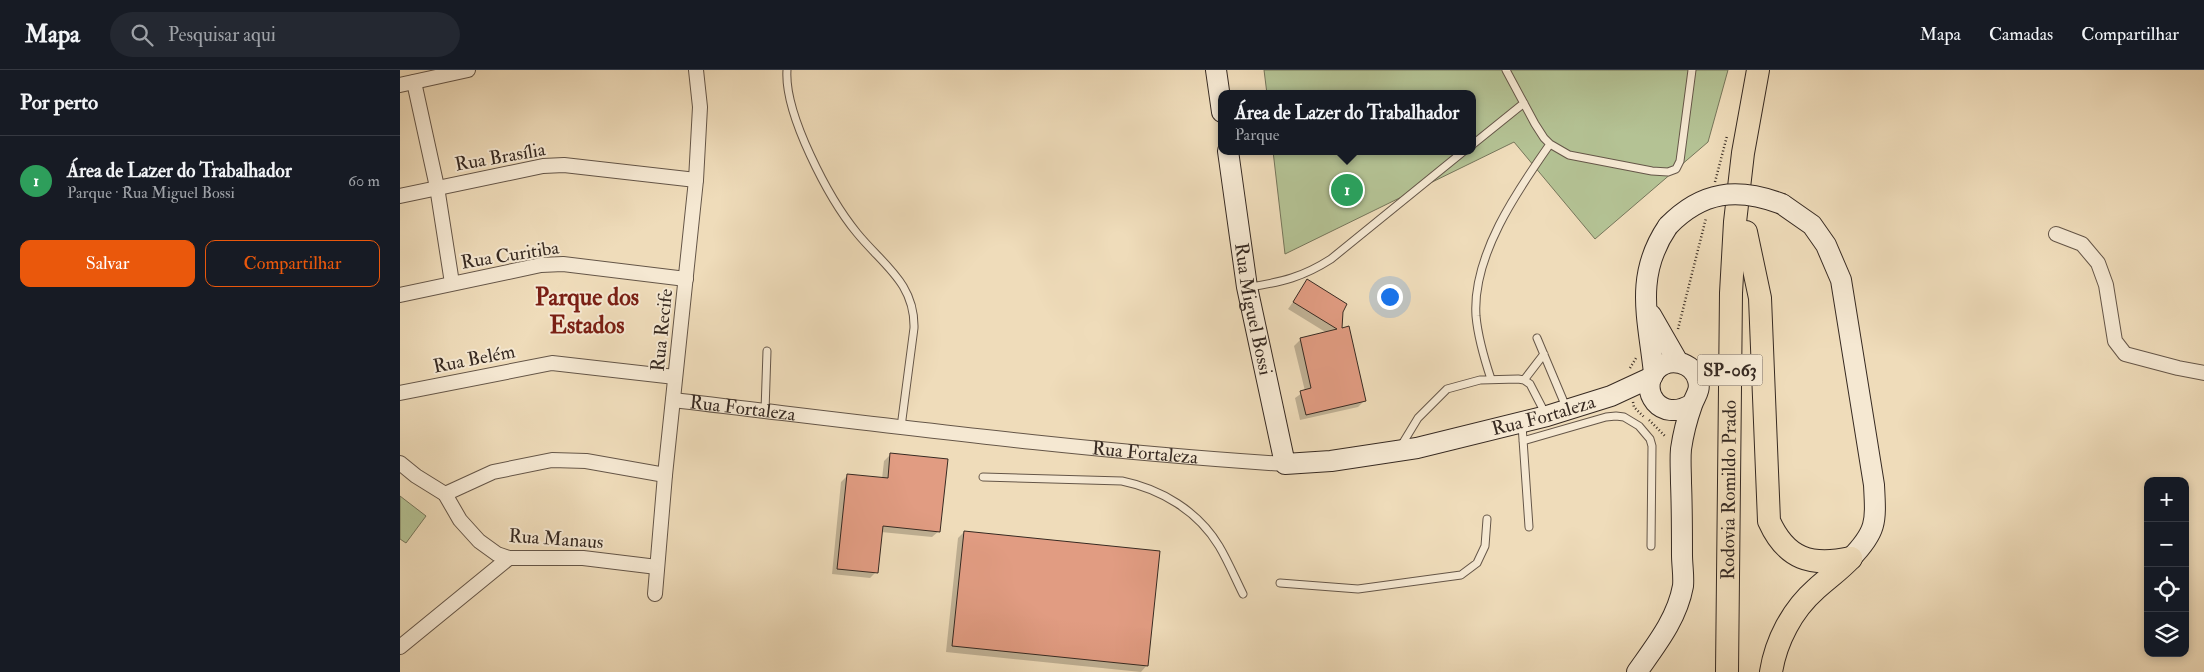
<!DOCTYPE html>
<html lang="pt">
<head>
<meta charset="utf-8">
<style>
	body { margin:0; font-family:"IM FELL Double Pica",serif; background:#242831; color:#f1f3f6 }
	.controls { position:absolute; right:15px; bottom:15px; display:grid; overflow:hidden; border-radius:10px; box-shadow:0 2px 8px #0003 }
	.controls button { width:45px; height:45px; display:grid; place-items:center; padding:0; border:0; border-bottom:1px solid #363941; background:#171b24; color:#f1f3f6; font:25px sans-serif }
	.you { position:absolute; left:989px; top:226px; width:18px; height:18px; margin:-12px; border:4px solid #fff; border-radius:50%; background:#1a73e8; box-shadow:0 0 0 8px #1a73e833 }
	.badge { display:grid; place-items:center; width:32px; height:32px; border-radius:50%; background:#ea580c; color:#fff; font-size:16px; font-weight:700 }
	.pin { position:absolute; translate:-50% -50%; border:2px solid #fff; box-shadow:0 1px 5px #0006 }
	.popup { position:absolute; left:818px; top:20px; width:258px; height:65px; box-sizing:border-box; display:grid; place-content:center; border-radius:10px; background:#171b24; filter:drop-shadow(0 1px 4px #0005); font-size:16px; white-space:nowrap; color:#9ea1a6 }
	.popup b { font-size:19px; color:#f1f3f6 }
	.popup::after { content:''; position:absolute; left:50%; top:100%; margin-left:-10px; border:10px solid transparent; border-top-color:#171b24 }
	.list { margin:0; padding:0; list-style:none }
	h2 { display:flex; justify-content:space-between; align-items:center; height:65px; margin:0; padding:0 20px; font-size:21px }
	h2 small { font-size:16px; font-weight:400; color:#9ea1a6 }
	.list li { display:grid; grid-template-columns:32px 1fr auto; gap:15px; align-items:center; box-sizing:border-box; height:90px; padding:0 20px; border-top:1px solid #363941 }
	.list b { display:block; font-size:19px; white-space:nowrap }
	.list p { margin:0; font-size:16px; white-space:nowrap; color:#9ea1a6 }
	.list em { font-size:16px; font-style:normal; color:#9ea1a6 }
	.actions { display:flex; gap:10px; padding:15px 20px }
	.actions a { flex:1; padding:11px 0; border:1px solid #ea580c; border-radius:10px; text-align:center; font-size:18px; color:#ea580c }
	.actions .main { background:#ea580c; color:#fff }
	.icon { flex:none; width:28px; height:28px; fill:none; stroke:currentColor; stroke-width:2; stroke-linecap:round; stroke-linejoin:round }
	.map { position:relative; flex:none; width:1804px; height:602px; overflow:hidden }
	header { display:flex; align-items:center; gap:30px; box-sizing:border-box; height:70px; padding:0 25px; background:#171b24; border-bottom:1px solid #363941 }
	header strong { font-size:24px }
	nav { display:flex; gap:28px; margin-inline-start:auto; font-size:18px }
	.search { width:350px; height:45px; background:#242831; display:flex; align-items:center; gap:12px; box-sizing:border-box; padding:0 18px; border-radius:28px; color:#9ea1a6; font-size:19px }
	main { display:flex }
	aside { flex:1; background:#171b24 }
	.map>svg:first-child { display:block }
</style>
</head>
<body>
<header>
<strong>Mapa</strong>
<div class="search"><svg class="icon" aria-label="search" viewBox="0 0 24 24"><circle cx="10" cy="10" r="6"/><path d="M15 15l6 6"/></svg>Pesquisar aqui</div>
<nav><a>Mapa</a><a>Camadas</a><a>Compartilhar</a></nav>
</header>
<main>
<aside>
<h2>Por perto<small></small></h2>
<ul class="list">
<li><span class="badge" style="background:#2e9e5b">1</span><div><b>Área de Lazer do Trabalhador</b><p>Parque · Rua Miguel Bossi</p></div><em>60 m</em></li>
</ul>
<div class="actions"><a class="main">Salvar</a><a>Compartilhar</a></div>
</aside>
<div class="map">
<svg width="1804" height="602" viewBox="0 0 1804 602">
	<rect width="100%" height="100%" fill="#efdcba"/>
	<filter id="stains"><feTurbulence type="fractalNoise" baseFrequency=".004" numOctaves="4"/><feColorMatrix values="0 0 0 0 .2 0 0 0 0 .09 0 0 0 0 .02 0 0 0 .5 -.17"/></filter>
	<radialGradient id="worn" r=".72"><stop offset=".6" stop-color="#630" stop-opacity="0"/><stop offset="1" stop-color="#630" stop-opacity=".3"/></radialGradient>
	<path fill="#b4c294" stroke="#76765b" d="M864,0H1328L1308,72L1195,169L1114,72L885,184L873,81H1072V24H867Z
		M0,426L26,446L6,473L0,469Z"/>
	<path fill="#0003" d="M908,211L941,241V260L964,331L958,337L900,350L895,328L905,321L894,276L900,270L927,263L888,239Z
		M491,384L539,461L532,467L481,462L476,502L470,508L432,504L441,412L448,405L482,409L484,391Z
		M564,462L747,595L741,602L546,582L558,468Z"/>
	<path fill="#e19c82" stroke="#372a22" d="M907,209L947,234L943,242L942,258L949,256L966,331L906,345L900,321L911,318L900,268L937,259L893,232Z
		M490,383L548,389L540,462L483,456L478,503L437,499L447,404L488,408Z
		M564,461L760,481L748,596L552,576Z"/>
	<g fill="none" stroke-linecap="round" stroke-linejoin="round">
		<defs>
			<path id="lane" d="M387,0C384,44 429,129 457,163C483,195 515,213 514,258L501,357
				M1106,0L1135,54L1144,68L1150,74L1169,85L1252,101L1268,102L1276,99L1280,91L1292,0
				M1072,75L1124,33
				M850,217C882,212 903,207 931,189L1064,81
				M1137,268L1166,337
				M1091,309C1084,288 1078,268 1076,246C1072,186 1117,121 1150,74
				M1124,310L1144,284
				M365,341L367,281
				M1122,355L1129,457
				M1123,371L1206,347L1216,346L1224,347L1239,356L1250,369L1252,376L1251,476
				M1001,376L1018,348L1047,319L1080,310L1118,309L1124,310L1130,314L1146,345
				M583,407L722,411C761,419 798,441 819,476C828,491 835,508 843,524
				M880,513L958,519L1061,505L1077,493L1085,476L1087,449"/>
			<g id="street">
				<path d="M14,12L37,117L52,213"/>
				<path d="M0,15L68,0"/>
				<path d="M0,126L143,96L164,95L296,110"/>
				<path d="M1656,164L1682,174L1698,193L1706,215L1715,271L1725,284L1778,298L1804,303"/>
				<path d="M0,225L141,195L163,194L286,209"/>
				<path d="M0,323L152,293L275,307"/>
				<path id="s1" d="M273,330C477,354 680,381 885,394"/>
				<path d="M0,393L16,406L45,424L60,450L79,471L97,484L109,488H183L257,497"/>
				<path d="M45,424L93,402L152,390L186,391L265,405"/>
				<path d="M255,524L265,405L296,110L300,37L296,0"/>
				<path d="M0,577L109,488"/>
			</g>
			<g id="secondary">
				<path d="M816,0L822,42"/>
				<path id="s2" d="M828,81L847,217L885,394L931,391L1017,378L1147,346L1211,326L1252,307"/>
				<path d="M1382,134L1412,155L1426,175L1441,210L1474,415C1476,452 1477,461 1451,488"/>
				<path d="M1251,245L1278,292"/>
				<path d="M1254,303C1248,247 1234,206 1268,156"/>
				<path d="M1237,602C1256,575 1277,549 1283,516C1284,506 1282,495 1282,485C1282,461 1282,437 1281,413C1281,402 1280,390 1281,379C1283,365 1287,349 1292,335C1295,326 1301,321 1298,310C1293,292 1269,286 1256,300C1238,320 1260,354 1292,334"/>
			</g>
			<g id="primary">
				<path d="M1346,162L1360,228L1369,451C1386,489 1411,497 1451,488"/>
				<path id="s3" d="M1327,602L1331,223L1335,152L1343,83L1358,0"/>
				<path d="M1371,602C1376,571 1392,540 1416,519C1428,508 1440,500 1451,488"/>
			</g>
		</defs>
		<use href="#lane" stroke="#655648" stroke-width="9"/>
		<use href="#street" stroke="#655648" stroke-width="16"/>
		<use href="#secondary" stroke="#372a22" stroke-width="22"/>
		<use href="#primary" stroke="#372a22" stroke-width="24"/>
		<path stroke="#372a22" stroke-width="2.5" stroke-dasharray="1 2.5" stroke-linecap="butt" d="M1315,112L1327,66
			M1278,259L1306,148
			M1230,298L1236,288
			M1233,332L1234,337L1244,347
			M1249,350L1266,367"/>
		<use href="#lane" stroke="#f5e8d2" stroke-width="7"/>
		<use href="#street" stroke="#f5e8d2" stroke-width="14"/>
		<use href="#secondary" stroke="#f5e8d2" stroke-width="20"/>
		<use href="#primary" stroke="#efdcba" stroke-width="22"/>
		<defs>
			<path id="secondary-bridge" d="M1268,156C1302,121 1337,117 1382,134"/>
		</defs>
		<use href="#secondary-bridge" stroke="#372a22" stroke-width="22" stroke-linecap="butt"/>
		<use href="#secondary-bridge" stroke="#f5e8d2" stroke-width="20"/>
	</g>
	<g text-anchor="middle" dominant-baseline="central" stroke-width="4" stroke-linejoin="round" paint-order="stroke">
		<rect fill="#f5e8d2" stroke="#706357" stroke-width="1" x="1297.5" y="284.5" width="65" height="31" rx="4"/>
		<g font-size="18" font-weight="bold" fill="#372a22">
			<text x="1330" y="300">SP-063</text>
		</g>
		<g font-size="19" fill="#372a22" stroke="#f5e8d2">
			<text transform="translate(100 87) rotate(-10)">Rua Brasília</text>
			<text transform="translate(110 185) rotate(-9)">Rua Curitiba</text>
			<text stroke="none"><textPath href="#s2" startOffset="160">Rua Miguel Bossi</textPath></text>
			<text transform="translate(262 260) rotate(-84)">Rua Recife</text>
			<text transform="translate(74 289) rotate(-11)">Rua Belém</text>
			<text stroke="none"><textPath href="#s1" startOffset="70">Rua Fortaleza</textPath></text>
			<text stroke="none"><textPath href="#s2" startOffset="582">Rua Fortaleza</textPath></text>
			<text stroke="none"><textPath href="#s1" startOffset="475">Rua Fortaleza</textPath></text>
			<text stroke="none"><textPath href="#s3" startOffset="182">Rodovia Romildo Prado</textPath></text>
			<text transform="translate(156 469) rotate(4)">Rua Manaus</text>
		</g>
		<g font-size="24" font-weight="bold" fill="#7a1f14" stroke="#f5e8d2">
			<text x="187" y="227">Parque dos<tspan x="187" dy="28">Estados</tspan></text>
		</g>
	</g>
	<rect width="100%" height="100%" filter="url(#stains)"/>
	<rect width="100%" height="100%" fill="url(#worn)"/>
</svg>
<div class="controls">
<button>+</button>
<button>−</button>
<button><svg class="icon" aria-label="locate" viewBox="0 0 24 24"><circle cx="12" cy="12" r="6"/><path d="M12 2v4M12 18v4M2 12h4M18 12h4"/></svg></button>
<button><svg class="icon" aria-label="layers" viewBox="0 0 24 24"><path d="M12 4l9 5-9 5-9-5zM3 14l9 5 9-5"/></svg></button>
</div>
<div class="you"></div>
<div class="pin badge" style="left:947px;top:120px;background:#2e9e5b">1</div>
<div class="popup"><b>Área de Lazer do Trabalhador</b>Parque</div>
</div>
</main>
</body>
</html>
